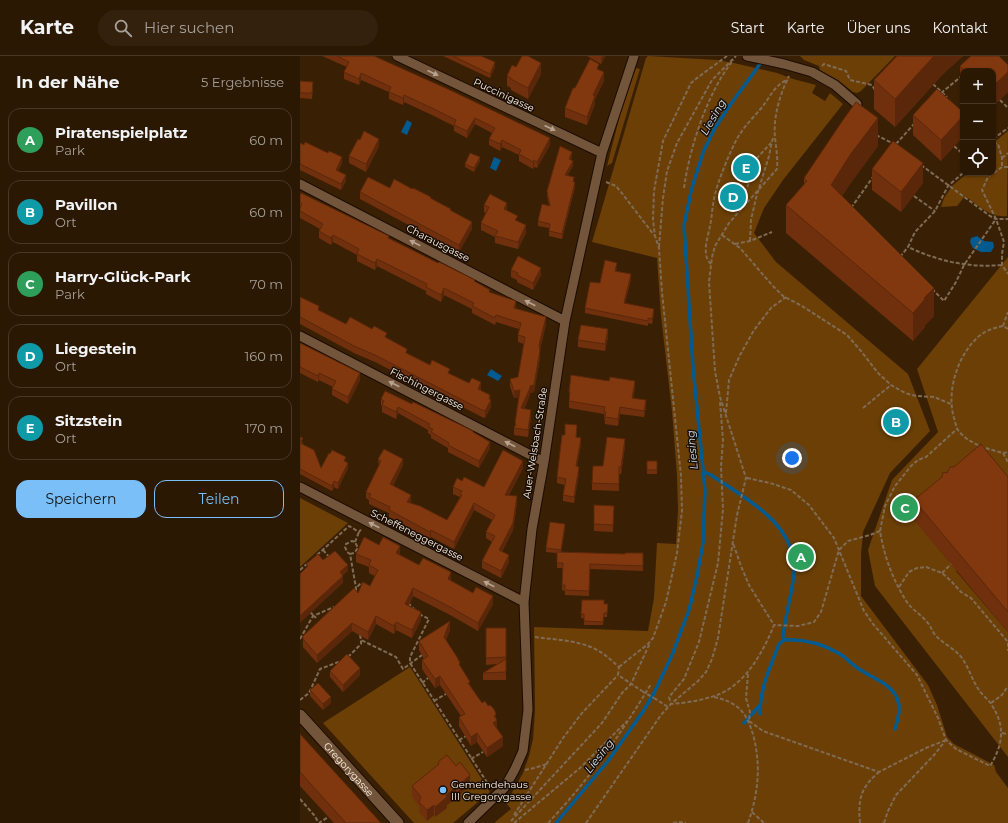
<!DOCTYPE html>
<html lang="de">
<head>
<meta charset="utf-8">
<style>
	body { margin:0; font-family:Montserrat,sans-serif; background:#33210d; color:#f1f3f6 }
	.controls { position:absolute; right:12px; top:12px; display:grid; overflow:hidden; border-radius:8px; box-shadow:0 1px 3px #0004 }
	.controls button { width:36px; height:36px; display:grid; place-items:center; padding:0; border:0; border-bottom:1px solid #473725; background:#2b1803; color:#f1f3f6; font:20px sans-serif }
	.you { position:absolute; left:492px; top:402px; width:14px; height:14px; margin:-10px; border:3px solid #fff; border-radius:50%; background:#1a73e8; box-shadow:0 0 0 6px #1a73e833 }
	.badge { display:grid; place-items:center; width:26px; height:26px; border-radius:50%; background:#7abff8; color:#fff; font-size:13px; font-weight:700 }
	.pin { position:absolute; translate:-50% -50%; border:2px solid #fff; box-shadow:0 1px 4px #0006 }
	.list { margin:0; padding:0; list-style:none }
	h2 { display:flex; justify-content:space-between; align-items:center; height:52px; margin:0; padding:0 16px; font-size:17px }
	h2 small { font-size:13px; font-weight:400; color:#a6a09a }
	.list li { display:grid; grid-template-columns:26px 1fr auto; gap:12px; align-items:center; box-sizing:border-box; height:64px; margin:0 8px 8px; padding:0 8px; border:1px solid #473725; border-radius:12px }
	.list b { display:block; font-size:15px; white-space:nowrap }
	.list p { margin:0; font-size:13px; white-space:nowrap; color:#a6a09a }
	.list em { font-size:13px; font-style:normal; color:#a6a09a }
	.actions { display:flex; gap:8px; padding:12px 16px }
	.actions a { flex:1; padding:9px 0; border:1px solid #7abff8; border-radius:12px; text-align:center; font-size:14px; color:#7abff8 }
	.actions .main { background:#7abff8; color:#111 }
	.icon { flex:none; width:22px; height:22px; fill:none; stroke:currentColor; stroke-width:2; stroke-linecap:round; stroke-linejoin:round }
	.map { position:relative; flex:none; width:708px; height:767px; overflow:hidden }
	header { display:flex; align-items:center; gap:24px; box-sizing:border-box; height:56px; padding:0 20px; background:#2b1803; border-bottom:1px solid #473725 }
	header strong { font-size:19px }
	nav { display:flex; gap:22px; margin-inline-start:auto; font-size:14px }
	.search { width:280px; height:36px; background:#33210d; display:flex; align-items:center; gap:10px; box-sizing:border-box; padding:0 14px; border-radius:22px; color:#a6a09a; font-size:15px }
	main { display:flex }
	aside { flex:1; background:#2b1803 }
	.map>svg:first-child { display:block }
</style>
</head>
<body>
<header>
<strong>Karte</strong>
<div class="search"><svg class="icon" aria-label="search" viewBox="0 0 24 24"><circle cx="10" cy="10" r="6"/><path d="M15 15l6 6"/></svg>Hier suchen</div>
<nav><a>Start</a><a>Karte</a><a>Über uns</a><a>Kontakt</a></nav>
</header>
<main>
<aside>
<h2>In der Nähe<small>5 Ergebnisse</small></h2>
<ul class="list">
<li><span class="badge" style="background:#2e9e5b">A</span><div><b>Piratenspielplatz</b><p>Park</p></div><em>60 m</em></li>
<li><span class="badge" style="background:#0f9aa8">B</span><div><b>Pavillon</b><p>Ort</p></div><em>60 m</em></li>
<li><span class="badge" style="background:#2e9e5b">C</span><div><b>Harry-Glück-Park</b><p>Park</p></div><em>70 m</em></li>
<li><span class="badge" style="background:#0f9aa8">D</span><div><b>Liegestein</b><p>Ort</p></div><em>160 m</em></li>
<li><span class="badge" style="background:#0f9aa8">E</span><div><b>Sitzstein</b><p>Ort</p></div><em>170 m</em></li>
</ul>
<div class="actions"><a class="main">Speichern</a><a>Teilen</a></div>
</aside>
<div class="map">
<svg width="708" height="767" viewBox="0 0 708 767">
	<rect width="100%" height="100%" fill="#392004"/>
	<path fill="#6b3f06" d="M348,0L417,4L434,7L477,17L493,23L516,29L512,37L525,45L530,37L543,48L483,124L464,152L454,177L476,206L608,318L630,375L590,417L563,476L561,499V540L628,629L637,649L647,681L654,688L694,709L696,716L708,732V767H194L211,753L206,747L223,717L229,700L233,683L235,654L234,571L348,575L354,542L357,487L376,488L378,454L377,420L372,355L361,260L357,202L292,186L346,2Z
		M500,0H595L561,35L557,37L553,36L538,24L520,14L519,10L504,4Z
		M336,12L340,13L312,107L307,110L320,59Z
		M708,75L707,160C690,162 678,149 665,140L657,150L641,151L644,142L653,129L668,117H693V87Z
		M708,201V440L615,464L646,502L664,508L656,515L708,576V701L575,530L568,494L592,424L638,376L617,313Z
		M0,442L48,467L0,511Z
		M110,611L190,736L153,767H114L23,667Z"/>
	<path fill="#015a90" d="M107,64L112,67L107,79L101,76Z
		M194,101L201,104L196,115L190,112Z
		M677,180L684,185L693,186L694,191L691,196H681L673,192L670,186L671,182Z
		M191,313L202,320L198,325L187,319Z"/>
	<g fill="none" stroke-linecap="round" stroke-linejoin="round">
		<path stroke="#015a90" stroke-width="3.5" d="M404,416L411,419C443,441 492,465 494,510C495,519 492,528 491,537C488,551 485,565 483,579L484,584C503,583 523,588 540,598C547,602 552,609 559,613C572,622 588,626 596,640C602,651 598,662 595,673
			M460,658C460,631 470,612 479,588L484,584
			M444,667L460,649
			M256,767L308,705L344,654L354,637L372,599L389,554L397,520L403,487L405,434L393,311L384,169L392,131L404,94L415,72L430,49L463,4"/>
		<defs>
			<path id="minor" d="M97,0L302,97
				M447,0L484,8L512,16L535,29L557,48
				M0,128L265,265
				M0,280L244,406
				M0,431L224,546
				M168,767L205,731L215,713L223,695L228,654L224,546L232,473L244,406L265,265L302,97L334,0"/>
			<g id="tertiary">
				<path id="s1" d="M0,659L98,767"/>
			</g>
		</defs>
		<use href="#minor" stroke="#1c0b00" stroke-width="11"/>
		<use href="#tertiary" stroke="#1c0b00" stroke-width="13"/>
		<path stroke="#806b55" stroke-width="2" stroke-dasharray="4 2" stroke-linecap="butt" d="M522,10L524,8L546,15L550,24L572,29L575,34
			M633,28L647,41
			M641,37L663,19
			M700,44L708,52
			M576,79L594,88
			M693,83L708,72
			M693,86L698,88L702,102V111
			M596,88L614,68
			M654,90L663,98
			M702,102L708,97
			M621,109L690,160L696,163H708
			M708,111H702L688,121L682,134L696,163L704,186L702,198V209L708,218
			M663,117L648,130L635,155L615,176L608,191C638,205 668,212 702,209
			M306,126L316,130L321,136L354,179
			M384,132C390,90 407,38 433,4
			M614,140L635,155
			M445,148L443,144L457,102L471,87
			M551,152L573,121
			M422,179L440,192L472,229L483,240L502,250L547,279L561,295L578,317L591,329L605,337L616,340L634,341L651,348
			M450,185L451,164L456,142L469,100L472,85L474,80
			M435,188L450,185L472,176
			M359,191L363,142L367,115L377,87L412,24L436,0
			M600,201L608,191
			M411,208C401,199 408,181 410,170C412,161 412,152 414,143C417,127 430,95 438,81C445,69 455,60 463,50C470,41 476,27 488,24
			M632,233L644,245L656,226L664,209L696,163
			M703,270L708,256
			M708,273L703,270C694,272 686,274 678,281C658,299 646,335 654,362C655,366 656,370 658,374C668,388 688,393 703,397L708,406
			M420,346L423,384L421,411L423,453L418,507L399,586L384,623L369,641L371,648C384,647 398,645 411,641C443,633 463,597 474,569L449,529L441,510L433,487
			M563,352L591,329
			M426,357L429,324L440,299L454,274L471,252L486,241
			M703,397L708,396
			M447,422L470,427L491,434L509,449L534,482L564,555L573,568L617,619L638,662L646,684L656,693L690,710C703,689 706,670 691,648C688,643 682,639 679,634C672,624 669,612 662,602C655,593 644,588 636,580C633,577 632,573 630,570C623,559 611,554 605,543C592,522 584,499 580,475L570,479L548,485L539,494L521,556L514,566L498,570L474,569
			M580,475L585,450L595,430L611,410L618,404L626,401L657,373
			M55,486L59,476
			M23,494L30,502
			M50,498L54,497L58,492L55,486L52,485L46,488L45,491L47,496L50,498L56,532
			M17,499L49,470L59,476L62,472
			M0,514L8,507
			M642,517L652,507
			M599,531L609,516L617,512L626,511L642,517L652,526L661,536L671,542L708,586V595
			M56,536V532L61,527L63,528
			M108,547L115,554
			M10,556L16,562
			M119,558L129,563L110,601V607L190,731
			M60,579L61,584L96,601L103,613L122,599
			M235,581C256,584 280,584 299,595C306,599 312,605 319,611L318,619L342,635
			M0,583L13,560L34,551
			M48,601L61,588V584
			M319,611L348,588L353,582L366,546L377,497L382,455L381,420L362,236L359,192L355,180L353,164L354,135L363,85L391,27L397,22L427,0
			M448,618L446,642L450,656L449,665L463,675L579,716L626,692L646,684
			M122,627L128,622
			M414,641C440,647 447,657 454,682C461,712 458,738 448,767
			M354,642L368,651
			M0,644L9,637L20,613L41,605
			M134,645L146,638
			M691,647L702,639L708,630
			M702,677L708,678
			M159,684L166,680
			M171,703L183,696
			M225,714L234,712L247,708
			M0,743L14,759L19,767L28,761
			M452,756L464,767
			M214,759L263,682L282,657L318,619
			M211,765L302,667L322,637L331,628L350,587
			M214,767L280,712L327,665
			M248,767C288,725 321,678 351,628
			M286,767L361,659L371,648L398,625L406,616L412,603L418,582L437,459L446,422L420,341L415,315L409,226L412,201L415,190L429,167L477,113C478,102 476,92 475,81C473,61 480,38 489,20
			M373,767L379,766L386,767
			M560,767C558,744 560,732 579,716
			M584,767L588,755L596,739L635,698L645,685"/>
		<use href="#minor" stroke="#72553a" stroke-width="9"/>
		<use href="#tertiary" stroke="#72553a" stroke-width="11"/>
		<path stroke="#806b55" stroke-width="2" stroke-dasharray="4 2" stroke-linecap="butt" d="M342,635L354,642"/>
	</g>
	<path fill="#70300d" d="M22,0H74L250,89L237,112L234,111L233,113L219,105V99L202,91L200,95L189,89V83L192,77L175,68L167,82L154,75V70L134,60L104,46L103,49L89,43V36L61,24L59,29L44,23V16L47,11Z
		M143,0H183L182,1L195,11L190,22Z
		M287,0H305L301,8Z
		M597,0H663L643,18L595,71L574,53V24Z
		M671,0H699L708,9V36L693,50V15H663V34L660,30V10Z
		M216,11L241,18L228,43L211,34V32L207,30V20Z
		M299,14L304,25L295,43V48L287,69L265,61V52L275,32Z
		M0,25L13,32L12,43L0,42Z
		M663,56L641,105L613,79V59Z
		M60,84L79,90L66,116L49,107V100Z
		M0,87L42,107L38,115L46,125L41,134L0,114Z
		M578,90L550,128L542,140L634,260L625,269V271L613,285L486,177V149L504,129V122Z
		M272,100L271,104L273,110L267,120L274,126L275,131L262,183L249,180V172L238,170V165L249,149L247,140V135Z
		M180,105L174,116L165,111V108Z
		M572,113L623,127L601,156L572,134Z
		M112,133L131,142L151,155L172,173L159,196L60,143V136Z
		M0,139L89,182L175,226L190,237L216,253L246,268L240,294V302L234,336L230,337V339L224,353L231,361L228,381L214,379V372L215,370L219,341L214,342L210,330V323L218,321L224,288L218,286V279L219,273L196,266L195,269L172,257V253L144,239L141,246L126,238V235L77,210L75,214L57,205V199L33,186L31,189L19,182V175L20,173L0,162Z
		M184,149L207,155L218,166L226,177L218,193L195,187V181L181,174V167L186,157L184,156Z
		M317,212L316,215L331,223L325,247L354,258L352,268L348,267V270L285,257V252L300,227Z
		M211,214L241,219L233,234L217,226V224L211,221Z
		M0,241L19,254L46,268L87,282L107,297L130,309L150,318L181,333V335L190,343L191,351L185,362L182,361L75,306L54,297L0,268Z
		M308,281L305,295L278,291V284Z
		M0,287L60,324L48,348L32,339V333L33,331L19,324L18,326L0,317Z
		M335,331L333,343L346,351L344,361L320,358L318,370L305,368L304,358L269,352V336Z
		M81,343L112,348L173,377L190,392L179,412L148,396V392L131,382V379L128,377V374L98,357L96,363L82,356V350H81Z
		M591,364L600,369L595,373L591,368Z
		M0,381L3,388L21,412L46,405L48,412L38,433L34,431L32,435L0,418Z
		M276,381L281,388L277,410L279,417L274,447L263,445V439L265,429L257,427V421Z
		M325,390L321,418H319V435L292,434V427L303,410Z
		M78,403L103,409L93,430L111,446L110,447L147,464L160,441L153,438V431L162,425L184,431L223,412L209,439L217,447L213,474L202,496L209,506L201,522L182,512V505L192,486L186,482V476L192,464L174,454L154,493L131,481L130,483L89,461V457L69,448V444L66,442V436L79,410Z
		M347,405H357V418H347Z
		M647,417L708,421V576L614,464V444Z
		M294,449L314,450L313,476L294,475Z
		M265,472L261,496L325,498L343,497V515L290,513L289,540L265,539V535L262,534L263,512H257V497L246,496V492Z
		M79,489L100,498V499L119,509L151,524V525L193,548L178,575L152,560L113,540L109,550L121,564L112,582L96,574L94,578L76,568L68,584L52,575L17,607L3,591V580L58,537L70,530L75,520L69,517V511L56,506V498Z
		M282,544L304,548H308L307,561H304L303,569H284V562H281Z
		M186,572H206V624H183V617L197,608L186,609Z
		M150,574L146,584L170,629L182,647L196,662L197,672L203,690L187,701L177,686L171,690L159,670V661L161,660L140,629L135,632L122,613V604L124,603L119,594V585Z
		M30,615L60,619L43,636L30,621Z
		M10,634L31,647L23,654L10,640Z
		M0,678L81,767H34L0,730Z
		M138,706L170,730L160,738L159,743L156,742L147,749V752L135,761L134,759L127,765L119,756V750L112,741V730L138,709Z"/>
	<path fill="#5b270a" d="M302,0H305L301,8V1Z
		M634,0H663L643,18L595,71V43Z
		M195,6V11L190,22V18Z
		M241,7V18L228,43V32Z
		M304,16V25L295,43V48L287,69V61L293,39Z
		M708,16V36L693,50V30Z
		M61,17V24L59,29V23Z
		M104,39V46L103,49V42Z
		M663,60V81L641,105V84Z
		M175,62V68L167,82V75Z
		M578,62V90L550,128L531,157V129L550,99Z
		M250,82V89L237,112V106Z
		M79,83V90L66,116V108Z
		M202,84V91L200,95V88Z
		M272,96V100L269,108V103Z
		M42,101V107L36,119V114Z
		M180,101V105L174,116V112Z
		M234,104V111L233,113V106Z
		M273,105V110L265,124V119Z
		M623,107V127L601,156V136Z
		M46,119V125L41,134V128Z
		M275,126V131L262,183V178Z
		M207,147V154L204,160V153Z
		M172,166V173L159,196V189Z
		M226,169V177L218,193V186Z
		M33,179V186L31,189V182Z
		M77,203V210L75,214V207Z
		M241,212V219L233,234V227Z
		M331,218V223L324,252V247Z
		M144,232V239L141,246V239Z
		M634,232V260L625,269V271L613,285V257L624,242Z
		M216,245V252L214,260V252Z
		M354,253V258L352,268V263Z
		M246,261V268L239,297V289Z
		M308,273V281L305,295V288Z
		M240,294V302L234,336L230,337V339L221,359V352Z
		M19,317V324L18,326V320Z
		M60,317V324L48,348V341Z
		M335,325V331L332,349V342Z
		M181,326V333L178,340V333Z
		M220,334V341L214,342V335Z
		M190,339L191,351L185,362V355L189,343Z
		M346,344V351L344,361V355Z
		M98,351V357L96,363V356Z
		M320,351V358L318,370V363Z
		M231,354V361L228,381V374Z
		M601,362L600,369L595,373V369Z
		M281,382V388L276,417V410Z
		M325,383V390L321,418V411Z
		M190,386V392L179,412V405Z
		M103,403V409L90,435V428Z
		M223,405V412L205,445V439Z
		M48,407V412L38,433V427Z
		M279,411V417L274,447V441Z
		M34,425V431L32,435V430Z
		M111,439V446L107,453V446Z
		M217,440V447L213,474L199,501V494Z
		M174,447V454L154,493V486Z
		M265,468V472L261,498V494Z
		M131,474V481L130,483V476Z
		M100,490V498L96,505V497Z
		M209,499V506L201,522V515Z
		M48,509V515L40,522V516Z
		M151,516V524L148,531V523Z
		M43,520V527L0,567V560Z
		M113,532V540L105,556V548Z
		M193,540V548L178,575V567Z
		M121,556V564L112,582V574Z
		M76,560V568L68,584V576Z
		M150,565V574L144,590V581Z
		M96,566V574L94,578V570Z
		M52,567V575L17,607V599Z
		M60,612V619L43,636V629Z
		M140,620V629L135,632V623Z
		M31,641V647L23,654V648Z
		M196,658V665L197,664V673L193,676L194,660Z
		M177,677V686L171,690V681Z
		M203,681V690L187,701V692Z
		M170,719V730L160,738L159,743V733L160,728Z
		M156,731V742L147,749V752L135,761V751L146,739Z
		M134,749V759L127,765V754Z"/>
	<path fill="#82380f" stroke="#5b270a" d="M37,0H74L150,34L250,82L237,106L234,104L233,106L219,98L221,94L202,84L200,88L189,83L195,72L175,62L167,75L154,69L156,64L134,53L104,39L103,42L89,36L91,31L61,17L59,23L44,16L49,6Z
		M153,0H181L195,6L190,18Z
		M222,0H228L241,7L228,32L211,23V22L207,20L212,9L216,11Z
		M597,0H634L595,43L574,24Z
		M671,0H699L708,9V16L693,30V15H665L660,10Z
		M290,3L299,8L297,13L304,16L293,39L295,40L287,61L265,52L273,32H275Z
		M0,25L13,26L12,37H0Z
		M637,33L663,56V60L641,84L613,59Z
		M556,46L578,62L550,99L531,129L634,232L624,242L625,243L613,257L486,149L507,125L504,122L543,64Z
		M64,75L79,83L66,108L49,100L58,83L60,84Z
		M593,85L623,107L601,136L572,113Z
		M5,86L28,97L29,95L42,101L36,114L46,119L41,128L0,108V87L4,89Z
		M260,90L272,96L269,103L273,105L265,119L274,121L273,126H275L262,178L249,175L250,168L238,165L242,148L250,150L247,135Z
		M170,97L180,101L174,112L165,108Z
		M68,121L90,132L94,123L112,133L113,132L131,141L130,142L151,153L150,154L172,166L159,189L60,136Z
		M1,137L89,180L88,182L138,207L139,206L175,224L174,225L190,234L189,236L216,245L214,252L246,261L239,289L240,294L234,329L230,330V332L221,352L231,354L228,374L214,372L216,368L215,367L220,334L214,335L210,323L218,321L225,281L218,279L221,267L196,259L195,262L172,250L174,247L144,232L141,239L126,231L127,228L77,203L75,207L57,198L59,193L33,179L31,182L19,175L23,168L0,155V152L2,148L0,146V139Z
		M190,138L207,147L204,153L218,160L215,164L226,169L218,186L195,180L198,175L181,167L189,151L184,149Z
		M218,200L241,212L233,227L217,219L218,217L211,214Z
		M305,204L317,207L315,215L331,218L324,247L354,253L352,263L348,262V265L285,252L290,226L300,227Z
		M0,241L19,250L18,254L46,268L50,261L72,273L74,270L87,277L85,281L107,293L106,297L130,309L132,304L150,313L148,317L169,327L172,322L181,326L178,333L190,339L189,343L191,344L185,355L182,354L75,299L54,290L0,261Z
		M281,269L308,273L305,288L278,284Z
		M0,287L60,317L48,341L32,333L36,325L19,317L18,320L0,311Z
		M271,319L309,325L310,321L335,325L332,342L346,344L344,355L320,351L318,363L305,361L306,356H304L305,351L269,345L270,336H269Z
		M85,335L112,348L113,346L173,375V376L190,386L179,405L148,389L149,387L131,376L133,373L128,371L130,368L98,351L96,356L82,349L84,345L81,343Z
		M595,358H598L601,362L600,365L595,369L591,364L592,360Z
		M265,368L277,369L276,381L281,382L276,410L279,411L274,441L263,439L266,423L257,421L262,379H265Z
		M0,381L3,382L0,387L14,394L21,412L29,397L30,398L32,394L46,401L44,405L48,407L38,427L34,425L32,430L0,413Z
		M307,381L325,383L321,411H319V428L292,427L293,410H303Z
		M681,388L708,421V556L614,444L642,421L643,416L647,417L650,411H654Z
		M84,393L103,403L90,428L111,439L107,446L120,450L147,464L162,439L160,438L162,435L153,431L157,422L162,425L164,421L184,431L203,394L223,405L205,439L217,440L213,467L199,494L209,499L201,515L182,505L195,480L186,476L195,459L174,447L154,486L131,474L130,476L89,454L90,451L69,441L71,438L66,436L81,405L78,403Z
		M347,405H357V414H347Z
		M294,449L314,450L313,469L294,468Z
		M250,466L265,468L261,494L246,492Z
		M64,481L79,489L83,481L100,490L96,497L119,509L123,502L151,516L148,523L173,537L176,531L193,540L178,567L152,552L113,532L105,548L121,556L112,574L96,566L94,570L76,560L68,576L52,567L17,599L3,583V580L54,532L58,537L63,526L70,530L78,514L69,509L71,504L56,498Z
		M35,495L48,509L40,516L43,520L0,560V518L8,510L6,508L18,498L23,504Z
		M257,496L325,498V497H343V510L290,508L289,535L265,534V529H262L263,507H257Z
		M282,544H304V548H308L307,557H304L303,566L284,565V558H281Z
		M150,565L144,581L157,601L160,607L159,608L170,626L168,627L182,647L185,645L188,650L190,649L194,653L196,658L194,660L197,664L193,667L203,681L187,692L177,677L171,681L159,661L165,658L140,620L135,623L122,604L128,600L119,585Z
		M186,572H206V601L186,602Z
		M47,598L60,612L43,629L30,615Z
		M206,603V616L183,617Z
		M18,627L31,641L23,648L10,634Z
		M0,678L81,767H46L0,716Z
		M147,699L156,710L160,706L170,719L160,728L159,733L156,731L146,739L147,741L135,751L134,749L127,754L119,746L121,741L112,730L139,708L138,706Z"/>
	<defs><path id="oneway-solid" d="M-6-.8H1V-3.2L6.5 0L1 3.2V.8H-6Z"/></defs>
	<g fill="#b8a390">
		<use href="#oneway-solid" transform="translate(133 17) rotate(25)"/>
		<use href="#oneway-solid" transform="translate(250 72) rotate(25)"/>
		<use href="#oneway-solid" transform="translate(115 187) rotate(-153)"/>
		<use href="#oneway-solid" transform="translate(230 247) rotate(-153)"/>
		<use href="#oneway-solid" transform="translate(94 328) rotate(-153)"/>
		<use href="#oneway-solid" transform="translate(210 388) rotate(-153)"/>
		<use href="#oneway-solid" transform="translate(74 469) rotate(-153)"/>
		<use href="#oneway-solid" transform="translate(189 528) rotate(-153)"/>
	</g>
	<circle fill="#7abff8" stroke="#180d04" stroke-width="1.5" cx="143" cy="734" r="4"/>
	<g text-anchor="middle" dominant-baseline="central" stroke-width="3" stroke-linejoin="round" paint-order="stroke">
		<g font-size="10" fill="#fff1e5" stroke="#180d04">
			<text transform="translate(204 39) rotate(25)">Puccinigasse</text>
			<text transform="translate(138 187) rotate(27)">Charausgasse</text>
			<text transform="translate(127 333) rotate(27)">Fischingergasse</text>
			<text transform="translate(235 387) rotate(-81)">Auer-Welsbach-Straße</text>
			<text transform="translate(117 479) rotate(27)">Scheffeneggergasse</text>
			<text stroke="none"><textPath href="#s1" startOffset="73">Gregorygasse</textPath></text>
		</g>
		<g font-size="10" fill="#fff1e5" stroke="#180d04" text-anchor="start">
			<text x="151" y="728">Gemeindehaus<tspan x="151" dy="12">III Gregorygasse</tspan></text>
		</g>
		<g font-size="11" font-style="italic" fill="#d1e2f2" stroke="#180d04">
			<text transform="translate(413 61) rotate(-60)">Liesing</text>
			<text transform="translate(392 394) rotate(-95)">Liesing</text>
			<text transform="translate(299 700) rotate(-52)">Liesing</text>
		</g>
	</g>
</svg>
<div class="controls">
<button>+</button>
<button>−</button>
<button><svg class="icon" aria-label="locate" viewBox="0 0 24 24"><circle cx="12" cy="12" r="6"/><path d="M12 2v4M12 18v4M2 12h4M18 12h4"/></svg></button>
</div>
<div class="you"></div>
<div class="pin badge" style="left:501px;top:501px;background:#2e9e5b">A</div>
<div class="pin badge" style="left:596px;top:366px;background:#0f9aa8">B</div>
<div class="pin badge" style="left:605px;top:452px;background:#2e9e5b">C</div>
<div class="pin badge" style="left:433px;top:141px;background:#0f9aa8">D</div>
<div class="pin badge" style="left:446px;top:112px;background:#0f9aa8">E</div>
</div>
</main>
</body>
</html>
